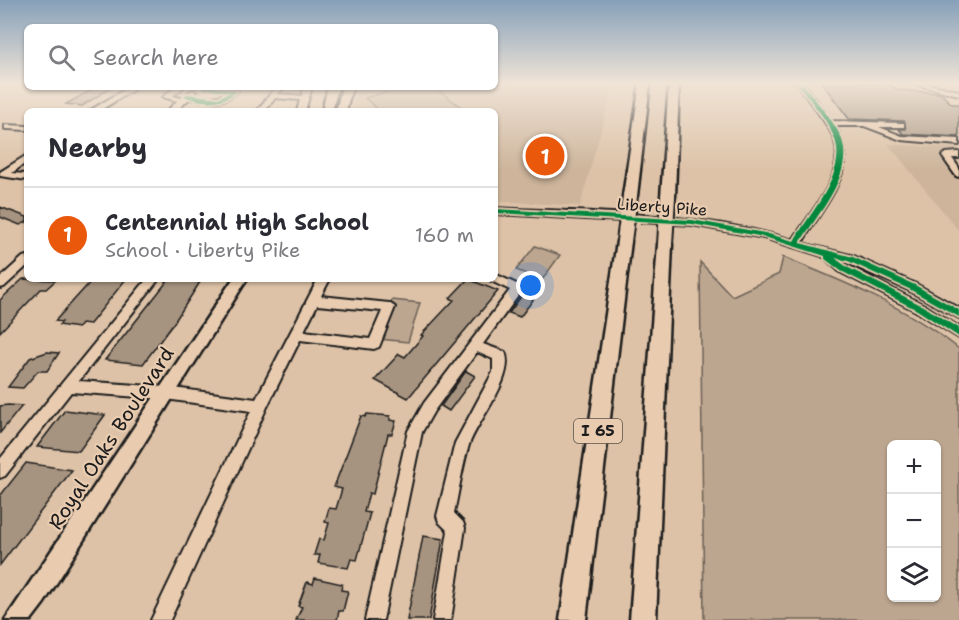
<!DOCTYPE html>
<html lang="en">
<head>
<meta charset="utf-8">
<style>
	body { margin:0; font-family:"Shantell Sans",sans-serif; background:#f2f2f3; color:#2b2b33 }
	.controls { position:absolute; right:18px; bottom:18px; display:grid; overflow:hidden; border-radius:9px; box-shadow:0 2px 4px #0004 }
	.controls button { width:54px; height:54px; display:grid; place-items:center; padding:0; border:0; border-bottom:2px solid #e1e1e2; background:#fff; color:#2b2b33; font:30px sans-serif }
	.you { position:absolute; left:531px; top:286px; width:21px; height:21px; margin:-15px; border:4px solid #fff; border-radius:50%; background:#1a73e8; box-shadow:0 0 0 9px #1a73e833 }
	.badge { display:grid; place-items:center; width:39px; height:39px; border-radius:50%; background:#ea580c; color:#fff; font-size:20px; font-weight:700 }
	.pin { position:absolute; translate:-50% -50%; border:3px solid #fff; box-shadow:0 2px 6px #0006 }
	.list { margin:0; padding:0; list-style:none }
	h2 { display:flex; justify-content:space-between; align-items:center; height:78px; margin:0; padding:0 24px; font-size:26px }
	h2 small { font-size:20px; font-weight:400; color:#7c7c81 }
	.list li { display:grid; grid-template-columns:39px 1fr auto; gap:18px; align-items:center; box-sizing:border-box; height:96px; padding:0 24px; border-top:2px solid #e1e1e2 }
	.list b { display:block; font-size:22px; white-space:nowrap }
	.list p { margin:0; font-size:20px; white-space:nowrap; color:#7c7c81 }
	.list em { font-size:20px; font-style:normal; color:#7c7c81 }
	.icon { flex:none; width:33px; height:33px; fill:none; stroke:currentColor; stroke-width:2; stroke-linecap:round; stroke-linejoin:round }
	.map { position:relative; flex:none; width:959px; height:620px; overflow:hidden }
	.search { position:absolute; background:#fff; box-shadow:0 2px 4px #0004; left:24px; top:24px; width:474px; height:66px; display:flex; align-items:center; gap:15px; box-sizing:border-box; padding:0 21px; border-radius:9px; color:#7c7c81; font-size:22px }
	.panel { position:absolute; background:#fff; box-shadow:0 2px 4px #0004; left:24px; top:108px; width:474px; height:174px; border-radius:9px }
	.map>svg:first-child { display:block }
</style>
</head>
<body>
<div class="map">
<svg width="959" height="620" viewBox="0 0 959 620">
	<rect width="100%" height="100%" fill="#ddc2a7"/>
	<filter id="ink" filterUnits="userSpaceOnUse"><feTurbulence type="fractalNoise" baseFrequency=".0167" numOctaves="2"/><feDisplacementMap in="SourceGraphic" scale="12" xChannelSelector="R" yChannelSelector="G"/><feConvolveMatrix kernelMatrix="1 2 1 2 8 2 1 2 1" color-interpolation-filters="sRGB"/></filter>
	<g filter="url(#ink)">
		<path fill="#cdb49b" d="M495,83H614L580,206L495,201V111H352L356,87H495Z
			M888,144L959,148V231Z"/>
		<path fill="#bca690" stroke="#6c6156" stroke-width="1.5" fill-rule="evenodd" d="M404,87H433L467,111H380L365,98Z
			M535,246L560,255L542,280L516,270Z
			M783,257C845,282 907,307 959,349V620H704L700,262L732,296L779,274ZM936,444V598H892V444Z
			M392,300L420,303L408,342L379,339Z"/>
		<path fill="#a79480" stroke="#1c1c1c" stroke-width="1.5" d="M822,83H886L898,90L940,93L952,104H959V137L903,134L899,129H906L904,121L849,119Z
			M97,87H112L82,106L66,104Z
			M0,207L27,217V222L20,225L0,217Z
			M23,279L56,280L46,289H41L0,332V300Z
			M93,279H126L90,324L82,323L78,328L59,325L62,322L55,321Z
			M169,279H193L191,281L200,282L175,321L143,364L105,360Z
			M468,279L498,291L408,398L375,380L399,354L405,357L423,336L421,335L454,300L450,298Z
			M528,287L539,292L520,317L509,313Z
			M47,352L59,353L47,371H38L23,388L8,387L30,358Z
			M466,371L475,376L449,411L441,406Z
			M8,405L22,406L0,433V406Z
			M65,410L105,415L79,451L37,447Z
			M367,414L390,416V420L396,421L392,434H388L373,494L369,493L364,512L370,513L357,560L351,559L348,568L318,563L320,555H314L319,539L324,540L329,523L325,522L329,508L336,509L342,489L334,487L361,416L365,417Z
			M26,463L72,470L0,565V496Z
			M423,536L443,539L429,620H407Z
			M315,578L342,584L341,590L348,591L343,611H339L337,620H296L302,607L298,606L307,582L313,584Z"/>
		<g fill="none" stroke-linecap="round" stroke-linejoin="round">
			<defs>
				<path id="minor" d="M796,83H804L831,121L901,123H904V127H879L902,136L959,139V145L901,140L864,126H835C863,168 822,206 802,243L854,256L916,284L959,308V318L908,290L840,260L848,266L924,305L959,327V338L916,311L840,272L822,256L764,238L692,225L495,214V208C594,213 697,211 793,240C810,211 849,173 833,136C825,118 808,101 796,83Z
					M910,83H924L959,91V95Z
					M129,87H138L99,111H89Z
					M175,87H184L173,96L181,98L192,90L196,92L193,95C206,97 217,99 228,92L198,87H219L238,91C224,106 207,101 189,99L176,111H167L177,101L163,97Z
					M276,87H284L278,94L302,96L304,87H312L305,111H297L300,100L275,98L265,111H257Z
					M5,125L27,126V130L8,129H5Z
					M959,152V158H952L959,168V177L956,176L942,156L946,153Z
					M27,155V162L12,173L27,174V180L0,176V172Z
					M27,256V266L4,287L0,288V278L23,257Z
					M495,274L521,286L523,289L483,344L505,352C516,377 477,421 469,445C462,467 459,491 454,513L463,522L465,528L451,620H433L448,531L439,522L437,516L455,443L493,372V359L477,352L434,411L422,432L383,620H365L408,431L424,403L510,290L491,281L490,279H495Z
					M147,279H159L79,381L166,387L256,399L318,279H330L321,296L389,303L395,307L379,347L374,349L300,340L267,407L170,620H151L251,411L166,399L71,392L5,476L0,478V459ZM317,305L382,311L370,339L304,331Z"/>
				<path id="major" d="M328,87H338L332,111H322Z
					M342,87H352L346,111H336Z
					M233,279H247L44,603L31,620H5Z"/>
				<path id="highway" d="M640,83H650L637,196L630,200L623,196Z
					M669,83H679L675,197L668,201L661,197Z
					M624,236L631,241L586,620H560L617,241Z
					M665,239L672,244L656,620H630L658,244Z"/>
			</defs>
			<use href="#minor" stroke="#1c1c1c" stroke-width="4"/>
			<use href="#major" stroke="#1c1c1c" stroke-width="5"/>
			<use href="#highway" stroke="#1c1c1c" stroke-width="5"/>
			<use href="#minor" fill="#e9ccb0" fill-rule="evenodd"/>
			<use href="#major" fill="#e9ccb0" fill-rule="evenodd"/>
			<use href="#highway" fill="#e9ccb0" fill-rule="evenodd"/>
			<defs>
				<path id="highway-bridge" d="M624,241L630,196
					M665,244L668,197"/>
			</defs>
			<use href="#highway-bridge" stroke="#1c1c1c" stroke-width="18" stroke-linecap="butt"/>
			<use href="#highway-bridge" stroke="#e9ccb0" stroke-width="14"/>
			<defs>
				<path id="cycleway" d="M797,83H803C815,101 832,118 841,137C856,173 817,214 800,243L853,257L915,285L959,310V317L909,289L848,261L835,258L847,267L923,306L959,328V337L917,310L841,271L825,259V256L764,237L692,224L495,213V209L692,220L765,233L794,241C810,212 849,172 834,137C826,117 809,100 797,83Z
					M199,87H215L237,91C224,105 200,103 184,96L187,94L218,98L230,92L202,89Z"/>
			</defs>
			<use href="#cycleway" stroke="#e9ccb0" stroke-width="4"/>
			<use href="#cycleway" fill="#00873e" fill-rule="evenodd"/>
		</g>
	</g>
	<linearGradient id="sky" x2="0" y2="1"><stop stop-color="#86a0b9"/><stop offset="0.49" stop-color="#f0e4d7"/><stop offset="1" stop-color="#f0e4d7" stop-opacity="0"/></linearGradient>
	<rect width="959" height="170" fill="url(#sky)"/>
	<g text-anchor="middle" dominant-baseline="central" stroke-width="4.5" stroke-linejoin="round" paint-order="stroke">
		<rect fill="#e9ccb0" stroke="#5a5148" stroke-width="1.5" x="574" y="419" width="48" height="24" rx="4.5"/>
		<g font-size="15" font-weight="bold" fill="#1c1c1c">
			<text x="598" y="431">I 65</text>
		</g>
		<g font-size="16" fill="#1c1c1c" stroke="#e9ccb0">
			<text transform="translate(662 207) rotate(4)">Liberty Pike</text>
		</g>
		<g font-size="20" fill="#1c1c1c" stroke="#e9ccb0">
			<text transform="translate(111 438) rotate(-57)">Royal Oaks Boulevard</text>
		</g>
	</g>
</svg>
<div class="controls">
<button>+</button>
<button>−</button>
<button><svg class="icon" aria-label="layers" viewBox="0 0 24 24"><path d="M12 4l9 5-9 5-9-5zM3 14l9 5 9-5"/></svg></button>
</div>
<div class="you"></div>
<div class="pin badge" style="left:545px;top:156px">1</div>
<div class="search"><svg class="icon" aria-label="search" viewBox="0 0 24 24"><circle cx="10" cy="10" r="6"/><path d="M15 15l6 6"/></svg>Search here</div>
<section class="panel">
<h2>Nearby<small></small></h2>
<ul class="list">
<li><span class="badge">1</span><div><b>Centennial High School</b><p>School · Liberty Pike</p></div><em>160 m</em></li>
</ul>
</section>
</div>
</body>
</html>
